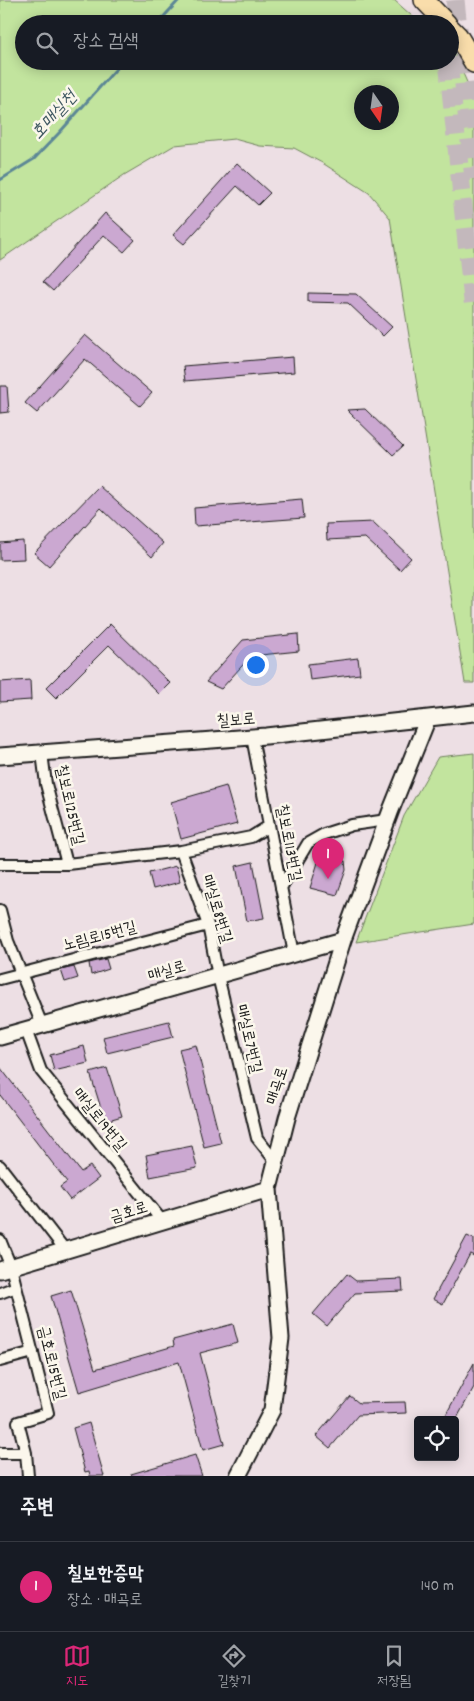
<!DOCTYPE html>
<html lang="ko">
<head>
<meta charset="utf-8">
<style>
	body { margin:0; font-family:Dekko,"Poor Story",sans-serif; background:#242831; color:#f1f3f6 }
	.controls { position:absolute; right:15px; bottom:15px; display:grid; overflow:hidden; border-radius:5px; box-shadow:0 2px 12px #0003 }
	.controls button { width:45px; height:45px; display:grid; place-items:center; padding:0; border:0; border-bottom:1px solid #363941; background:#171b24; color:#f1f3f6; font:25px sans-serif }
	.compass { position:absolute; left:354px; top:85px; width:45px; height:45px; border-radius:50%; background:#171b24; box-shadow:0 2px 12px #0003; rotate:167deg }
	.you { position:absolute; left:255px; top:664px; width:18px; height:18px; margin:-12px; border:4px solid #fff; border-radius:50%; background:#1a73e8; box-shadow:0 0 0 8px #1a73e833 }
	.badge { display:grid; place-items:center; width:32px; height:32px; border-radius:50%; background:#db2777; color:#fff; font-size:16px; font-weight:700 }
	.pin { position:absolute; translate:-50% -41px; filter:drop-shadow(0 1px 2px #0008) }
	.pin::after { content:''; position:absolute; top:26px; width:18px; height:15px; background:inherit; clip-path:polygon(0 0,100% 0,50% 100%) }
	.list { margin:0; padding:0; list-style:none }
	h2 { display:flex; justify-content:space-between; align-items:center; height:65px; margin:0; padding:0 20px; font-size:21px }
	h2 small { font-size:16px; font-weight:400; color:#9ea1a6 }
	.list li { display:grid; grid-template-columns:32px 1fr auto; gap:15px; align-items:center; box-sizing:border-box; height:90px; padding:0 20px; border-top:1px solid #363941 }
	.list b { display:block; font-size:19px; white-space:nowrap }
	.list p { margin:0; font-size:16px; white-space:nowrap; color:#9ea1a6 }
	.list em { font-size:16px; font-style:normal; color:#9ea1a6 }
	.icon { flex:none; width:28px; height:28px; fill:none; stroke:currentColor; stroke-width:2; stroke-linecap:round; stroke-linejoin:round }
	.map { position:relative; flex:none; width:474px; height:1476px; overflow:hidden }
	.search { position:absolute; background:#171b24; box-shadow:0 2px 12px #0003; left:15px; right:15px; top:15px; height:55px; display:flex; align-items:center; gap:12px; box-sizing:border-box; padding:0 18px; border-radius:28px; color:#9ea1a6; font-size:19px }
	.sheet { height:155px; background:#171b24 }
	nav { display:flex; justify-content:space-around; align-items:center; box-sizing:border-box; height:70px; border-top:1px solid #363941; background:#171b24; font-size:14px; color:#9ea1a6 }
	nav a { display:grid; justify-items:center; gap:2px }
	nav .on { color:#db2777 }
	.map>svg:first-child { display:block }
</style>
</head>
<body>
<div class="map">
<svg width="474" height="1476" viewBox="0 0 474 1476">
	<rect width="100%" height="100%" fill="#eddfe4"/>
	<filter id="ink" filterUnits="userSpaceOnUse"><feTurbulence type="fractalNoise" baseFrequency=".02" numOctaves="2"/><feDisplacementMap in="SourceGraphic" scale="10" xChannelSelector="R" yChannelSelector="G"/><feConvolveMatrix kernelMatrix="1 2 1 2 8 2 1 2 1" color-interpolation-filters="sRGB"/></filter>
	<g filter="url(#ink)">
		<path fill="#c2e49e" stroke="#6f805d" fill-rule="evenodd" d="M0,0H394L421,24H24V61H450V49L453,51L474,98V683H465L390,218L369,193L324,164L294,148L260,146L234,139L175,145L124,175L0,260ZM362,92H392V122H362Z
			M474,753V924L356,942L404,816L438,757Z"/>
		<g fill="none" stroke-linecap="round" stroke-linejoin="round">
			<path stroke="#5c8796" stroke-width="3" d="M157,24L179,0
				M0,180L34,159L60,132L123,61"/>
		</g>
		<path fill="#cba8d1" stroke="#1c1c1c" d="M237,163L270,193L258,205L237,186L184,244L173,235Z
			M105,213L135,240L124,252L104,235L53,291L43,282Z
			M308,293L356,294L392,327L383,336L348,303L308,302Z
			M85,335L152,393L140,406L85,359L37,413L25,403Z
			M293,357L294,372L185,381L183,366Z
			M0,386H7L9,412L0,413Z
			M365,409L403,446L393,455L347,410Z
			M99,486L163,543L152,557L101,508L49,566L34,553Z
			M302,499L304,518L195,526L194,508Z
			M373,522L411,558L400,570L365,538L327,540L326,524Z
			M23,541L24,559L0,560V543Z
			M110,624L170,683L159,694L109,645L56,698L46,688Z
			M298,634L299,651L251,656L221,689L206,682L243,640Z
			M358,658L360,674L310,680L308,664Z
			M30,680L31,700L0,702V682Z
			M226,786L237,824L181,839L171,802Z
			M320,856L345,861L346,870L337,895L310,888Z
			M253,862L264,918L247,921L236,866Z
			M176,866L180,882L153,889L149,873Z
			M106,959L109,969L91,975L89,963Z
			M74,967L78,978L65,982L61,970Z
			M169,1021L173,1037L107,1053L103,1037Z
			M196,1045L221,1143L204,1147L179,1049Z
			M84,1046L88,1063L54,1071L50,1055Z
			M0,1067L81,1172L90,1166L99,1178L70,1200L60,1187L67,1182L0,1095Z
			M107,1068L122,1116L105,1121L90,1073Z
			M192,1146L197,1168L150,1177L146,1155Z
			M467,1236L474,1239V1256L470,1254L443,1304L433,1299Z
			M347,1274L356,1281L402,1279L403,1291L355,1293L327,1326L313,1314Z
			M71,1290L95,1369L174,1346L173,1340L233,1324L238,1343L200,1353L224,1444L203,1450L179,1362L79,1392L51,1296Z
			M474,1363V1387L456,1420H443Z
			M350,1396L359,1403L405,1402L406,1413L358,1415L330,1448L316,1436Z
			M89,1423L104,1476H90L89,1471L85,1472L73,1428Z
			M195,1455L202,1476H132L131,1474Z"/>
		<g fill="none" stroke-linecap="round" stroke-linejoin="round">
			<path stroke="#c3b8bc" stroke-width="19" stroke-dasharray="19 9" stroke-linecap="butt" d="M455,0L474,179
				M448,61L474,310"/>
			<defs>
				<path id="street" d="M252,737L294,954
					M42,753L46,784L67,864
					M181,851L208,925L218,976L257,1138L276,1162
					M0,864H67L181,851L251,837L269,826
					M281,888L308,843L324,834L352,825L387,820
					M0,910L8,941L42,1025
					M0,979L208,925
					M26,1030L41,1071L162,1221
					M0,1166L66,1251
					M0,1240L11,1267L48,1413L18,1422L26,1453L28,1476
					M0,1293L16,1287
					M0,1361L33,1352
					M0,1453H26"/>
				<path id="secondary" d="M0,756L266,736L474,713
					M0,1037L343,940
					M0,1270L269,1189
					M238,1476L272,1410L281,1338L269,1189L287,1118L343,940L391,810L428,718"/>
				<path id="highway" d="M424,0L447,24
					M450,28L458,36L474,63"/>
			</defs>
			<use href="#street" stroke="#1c1c1c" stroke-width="14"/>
			<use href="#secondary" stroke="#1c1c1c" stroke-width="19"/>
			<use href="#highway" stroke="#1c1c1c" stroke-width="22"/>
			<use href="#street" stroke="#fbf7ec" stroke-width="10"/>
			<use href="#secondary" stroke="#fbf7ec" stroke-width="15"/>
			<use href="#highway" stroke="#f9ddab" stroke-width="19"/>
		</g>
	</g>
	<g text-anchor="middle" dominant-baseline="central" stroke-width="5" stroke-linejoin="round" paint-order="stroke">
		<g font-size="16" fill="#1c1c1c" stroke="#fbf7ec">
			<text transform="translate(236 721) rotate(-4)">칠보로</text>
			<text transform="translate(69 805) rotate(77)">칠보로125번길</text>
			<text transform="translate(288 843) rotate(79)">칠보로113번길</text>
			<text transform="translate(216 909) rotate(73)">매실로8번길</text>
			<text transform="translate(100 937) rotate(-15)">노림로15번길</text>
			<text transform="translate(167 972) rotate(-16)">매실로</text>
			<text transform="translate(248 1039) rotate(77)">매실로7번길</text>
			<text transform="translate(278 1086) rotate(-72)">매곡로</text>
			<text transform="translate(99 1120) rotate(51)">매실로19번길</text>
			<text transform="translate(129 1213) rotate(-17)">금호로</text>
			<text transform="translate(51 1363) rotate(76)">금호로15번길</text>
		</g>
		<g font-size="18" font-style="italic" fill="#415a63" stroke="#fbf7ec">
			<text transform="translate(55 116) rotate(-48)">호매실천</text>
		</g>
	</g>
</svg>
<div class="controls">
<button><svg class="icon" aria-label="locate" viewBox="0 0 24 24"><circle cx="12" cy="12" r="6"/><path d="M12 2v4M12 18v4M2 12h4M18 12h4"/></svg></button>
</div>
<svg class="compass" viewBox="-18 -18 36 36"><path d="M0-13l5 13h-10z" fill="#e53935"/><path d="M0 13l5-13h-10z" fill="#9ea1a6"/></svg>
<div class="you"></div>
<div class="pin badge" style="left:328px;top:879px">1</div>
<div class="search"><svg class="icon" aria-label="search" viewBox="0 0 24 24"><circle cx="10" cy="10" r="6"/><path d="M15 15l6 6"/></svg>장소 검색</div>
</div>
<section class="sheet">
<h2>주변<small></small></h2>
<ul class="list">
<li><span class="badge">1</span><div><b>칠보한증막</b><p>장소 · 매곡로</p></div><em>140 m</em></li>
</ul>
</section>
<nav>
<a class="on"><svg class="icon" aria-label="map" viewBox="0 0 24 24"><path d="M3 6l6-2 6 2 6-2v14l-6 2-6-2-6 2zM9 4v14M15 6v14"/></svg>지도</a>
<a><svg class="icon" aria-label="directions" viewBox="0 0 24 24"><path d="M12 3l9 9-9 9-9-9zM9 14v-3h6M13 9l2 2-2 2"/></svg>길찾기</a>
<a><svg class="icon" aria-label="saved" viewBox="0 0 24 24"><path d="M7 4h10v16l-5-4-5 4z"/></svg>저장됨</a>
</nav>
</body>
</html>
